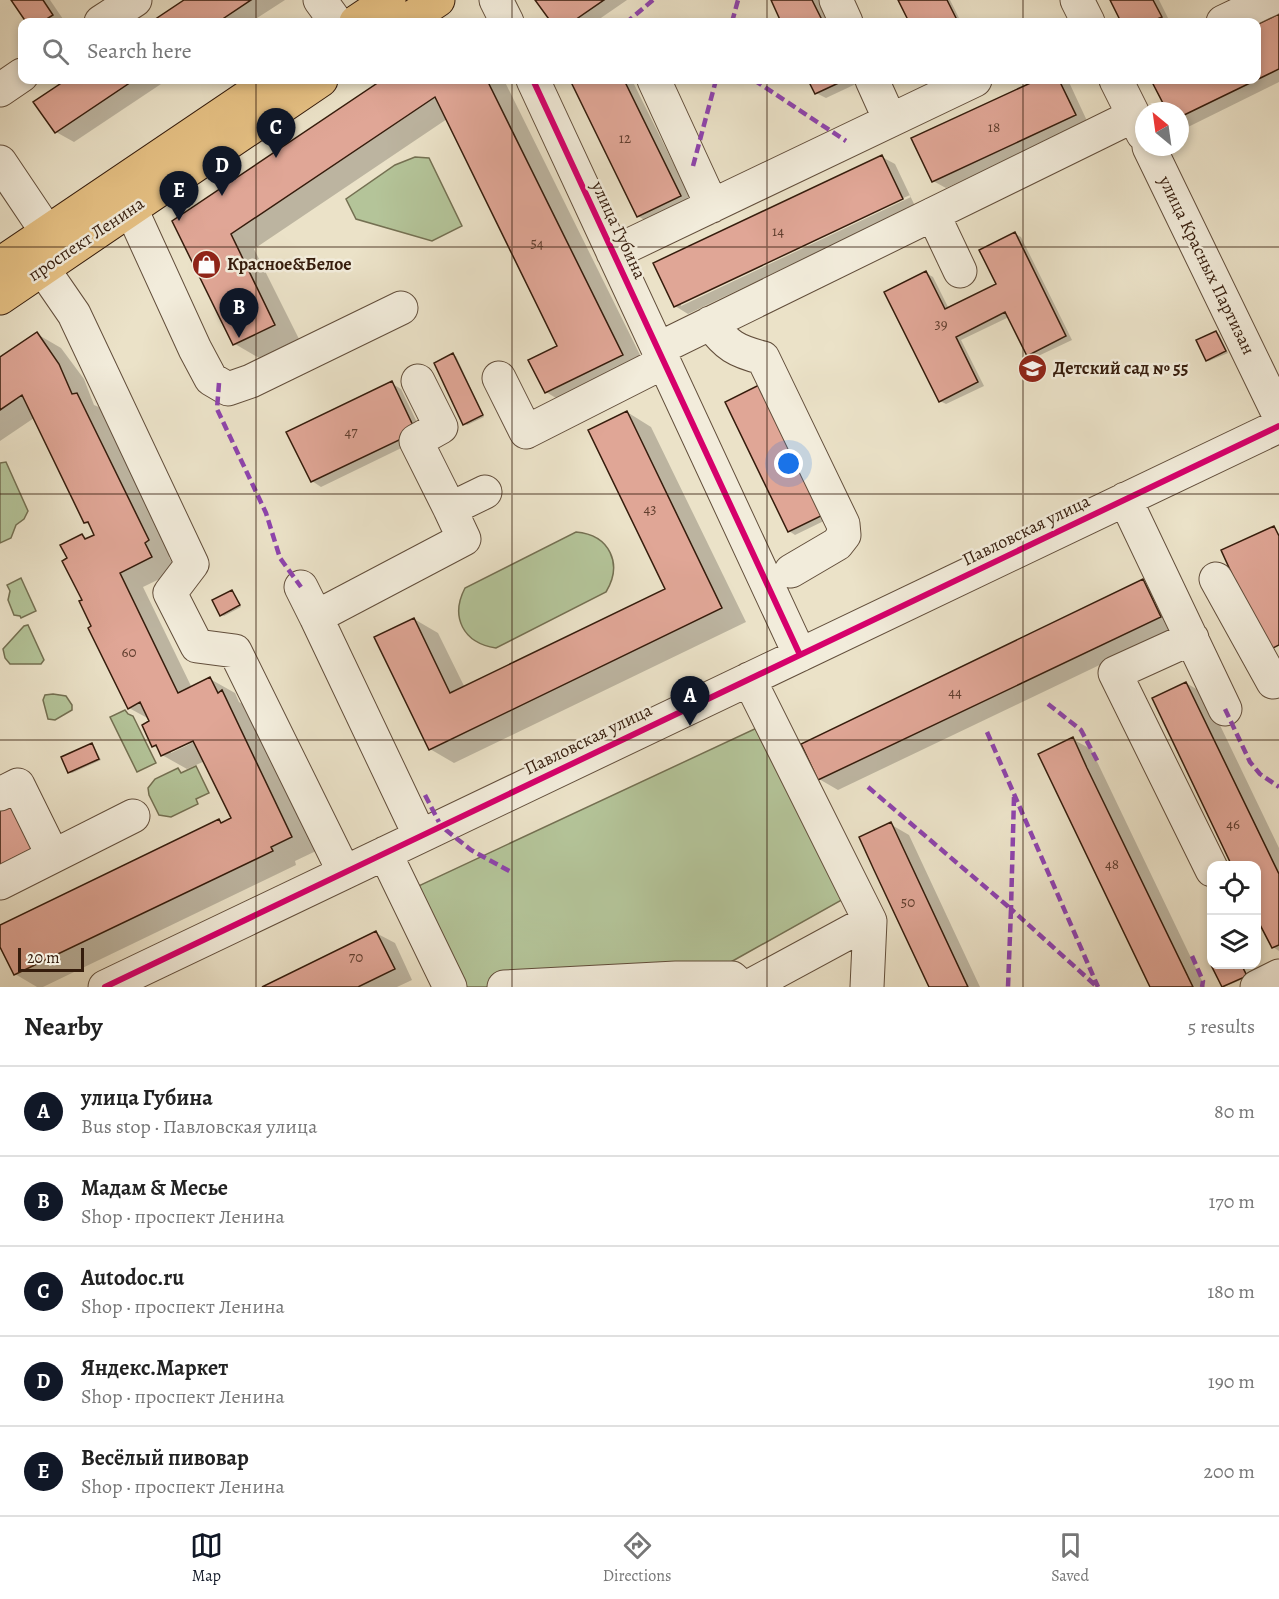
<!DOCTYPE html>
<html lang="en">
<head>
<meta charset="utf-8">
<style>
	body { margin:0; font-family:Alegreya,serif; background:#f2f2f2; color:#222 }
	.controls { position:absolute; right:18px; bottom:18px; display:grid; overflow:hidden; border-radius:12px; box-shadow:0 3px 9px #0003 }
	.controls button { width:54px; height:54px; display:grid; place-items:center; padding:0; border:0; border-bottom:2px solid #e0e0e0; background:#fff; color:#222; font:30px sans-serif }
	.compass { position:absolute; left:1135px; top:102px; width:54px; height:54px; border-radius:50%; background:#fff; box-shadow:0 3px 9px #0003; rotate:331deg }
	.scale { position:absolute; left:18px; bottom:15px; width:66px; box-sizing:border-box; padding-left:6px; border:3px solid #351c0c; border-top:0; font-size:16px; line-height:21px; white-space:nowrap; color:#351c0c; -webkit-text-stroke:4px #f2ecdb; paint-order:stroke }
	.you { position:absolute; left:789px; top:464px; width:21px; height:21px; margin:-15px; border:4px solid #fff; border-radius:50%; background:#1a73e8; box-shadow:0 0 0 9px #1a73e833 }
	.badge { display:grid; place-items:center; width:39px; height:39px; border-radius:50%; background:#111827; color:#fff; font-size:20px; font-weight:700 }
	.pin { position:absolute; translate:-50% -50px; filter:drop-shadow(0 2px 3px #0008) }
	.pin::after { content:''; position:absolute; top:32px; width:21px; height:18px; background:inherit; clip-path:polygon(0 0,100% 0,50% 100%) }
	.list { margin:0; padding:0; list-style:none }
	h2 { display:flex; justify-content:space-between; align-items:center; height:78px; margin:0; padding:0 24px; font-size:26px }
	h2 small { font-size:20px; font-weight:400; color:#767676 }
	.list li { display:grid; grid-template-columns:39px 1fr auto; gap:18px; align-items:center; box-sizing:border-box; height:90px; padding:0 24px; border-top:2px solid #e0e0e0 }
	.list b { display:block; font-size:22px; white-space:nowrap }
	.list p { margin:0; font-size:20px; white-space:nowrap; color:#767676 }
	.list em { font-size:20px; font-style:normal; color:#767676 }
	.icon { flex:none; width:33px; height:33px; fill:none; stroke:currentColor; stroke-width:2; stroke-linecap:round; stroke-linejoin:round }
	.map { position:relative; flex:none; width:1279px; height:987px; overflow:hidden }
	.search { position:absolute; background:#fff; box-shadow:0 3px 9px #0003; left:18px; right:18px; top:18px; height:66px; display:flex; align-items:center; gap:15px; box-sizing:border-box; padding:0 21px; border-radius:12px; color:#767676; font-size:22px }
	.sheet { height:528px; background:#fff }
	nav { display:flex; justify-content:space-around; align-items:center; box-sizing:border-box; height:84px; border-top:2px solid #e0e0e0; background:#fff; font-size:16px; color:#767676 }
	nav a { display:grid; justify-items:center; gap:3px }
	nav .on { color:#111827 }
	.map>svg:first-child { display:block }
</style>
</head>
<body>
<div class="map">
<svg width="1279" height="987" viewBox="0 0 1279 987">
	<rect width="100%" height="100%" fill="#ebe2c8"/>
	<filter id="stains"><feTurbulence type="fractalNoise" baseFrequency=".00333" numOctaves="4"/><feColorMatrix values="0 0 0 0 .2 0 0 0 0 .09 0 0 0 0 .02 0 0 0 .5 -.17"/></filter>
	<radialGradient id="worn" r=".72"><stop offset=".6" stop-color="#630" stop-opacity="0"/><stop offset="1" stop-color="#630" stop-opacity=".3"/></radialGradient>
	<path fill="#b4c499" stroke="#747052" stroke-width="1.5" d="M415,157L429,158L462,226L432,241L356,219L346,199L395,165Z
		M6,462L28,511L24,519L16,525L11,538L0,543V463Z
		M576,532C610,535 623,564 606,592L496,648C463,643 450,617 465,588Z
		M21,578L36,611L21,618L20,616L14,615L8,600L10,591L7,585Z
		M28,625L44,660L41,664H10L5,658L3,649L24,626Z
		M53,694L66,696L72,705V710L55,720L48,719L43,700L45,695Z
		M125,710L128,714L133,716L156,763L137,772L110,717Z
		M761,726L847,897L729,963L697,987H462L412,889Z
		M196,766L209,793L196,799L198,804L171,817L159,815L149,795L148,788L155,779L178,768L181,773Z"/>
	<path fill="#0003" fill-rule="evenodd" d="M13,0H50L65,22H28Z
		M187,0H285L251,22H153Z
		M536,0H627L595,22H553Z
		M772,0H819L829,22H783Z
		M900,0H950L961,22H911Z
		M1112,0H1159L1170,22H1123Z
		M1279,15V82L1186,128L1180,124V111H1168L1153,80H1256Z
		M69,80H167L74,142L56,132L35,102Z
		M385,80H504L647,369L571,407L546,392L531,360L559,346L447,119L254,249L299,339L259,358L235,344L174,221Z
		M571,80H632L693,203L651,224L638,216Z
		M810,80H856L858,83L826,98L816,93Z
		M1041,80H1068L1088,123L946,188L933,181L913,138Z
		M882,157L895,164L915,206L688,314L675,306ZM910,195L911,197L681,306V302Z
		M1015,234L1021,237L1072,340L1034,358L1028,355L1009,317L961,340L984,386L946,404L940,401L926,273L933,277L949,309L998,285Z
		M1216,333L1219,334L1228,353L1209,361L1207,360Z
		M37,334L61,348L84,379L94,405L101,408L173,555L169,557L176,571L143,587L192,688L210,679L235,693L239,702L246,706L316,851L295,861L296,865L43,987H37L15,974L0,944V927L219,821L223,823L234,819L205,761L187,769L162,755L159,749L153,745L151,720L129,708L93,626L69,559L82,536L88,539L96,535L91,526L85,522L34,418L0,441V359ZM199,736L200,739L171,753V750Z
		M453,355L456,356L484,417L467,425L464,423Z
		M391,383L401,389L424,437L321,487L312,481Z
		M727,403L830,518L795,535L789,531Z
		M627,412L651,427L746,622L454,763L430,749L414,619L438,633L465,688L667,590Z
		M1143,581L1161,592L1179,627L838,790L819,779Z
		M232,592L241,607L224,616L221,615Z
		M1186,683L1205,694L1279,848V951L1273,947L1256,866Z
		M1072,739L1091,749L1205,987H1152Z
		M92,745L94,746L101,760L72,773L69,772Z
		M890,824L909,835L980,987H931Z
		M376,933L395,943L412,980L397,987H265Z
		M1216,964H1242L1248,977L1224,987L1213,966Z"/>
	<path fill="#e0a696" stroke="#351c0c" stroke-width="1.5" d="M11,0H43L53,15L42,22H26Z
		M184,0H251L218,22H151Z
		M535,0H604L572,22H551Z
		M771,0H812L823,22H781Z
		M898,0H947L958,22H909Z
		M1110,0H1153L1162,17L1150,22H1121Z
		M1279,14V69L1180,117V111H1167L1151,80H1256V25Z
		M66,80H134L55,133L33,102Z
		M382,80H487L623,355L545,393L528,360L557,346L435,97L231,234L275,325L233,345L172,221Z
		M570,80H624L681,196L637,217Z
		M808,80H845L815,94Z
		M1037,80H1059L1076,115L932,182L911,138Z
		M882,155L903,199L674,307L653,263Z
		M1015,232L1066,336L1027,356L1005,312L956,337L978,382L939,402L884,292L926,271L945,309L996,284L979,250Z
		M1216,331L1226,351L1206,361L1196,340Z
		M37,332L59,364L72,394L77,393L149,540L145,543L152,557L120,573L178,693L210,677L218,693L222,690L292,837L271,847L273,851L14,975L0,947V925L219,819L221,823L231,818L193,741L161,756L156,745L152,747L142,725L149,721L140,702L128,709L88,628L91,626L79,601L82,600L62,561L67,558L60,545L82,534L85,539L94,535L88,522L84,523L22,395L0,410V357Z
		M453,353L483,415L463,425L434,363Z
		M392,381L416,432L311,482L286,432Z
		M761,384L825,514L788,532L725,402Z
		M627,411L722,608L429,750L374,637L414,618L450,693L665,589L588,430Z
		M1274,526L1279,536V645L1267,651L1221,550Z
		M1143,579L1161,617L818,780L801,744Z
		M232,590L240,605L220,616L212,600Z
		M1186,682L1279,874V945L1272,948L1256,917V866H1232L1152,698Z
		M1073,737L1087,768L1193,987H1150L1038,754Z
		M92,743L99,759L68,773L61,757Z
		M18,796L42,844L0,865V805Z
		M891,822L968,987H929L874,870L859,837Z
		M376,931L395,969L358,987H262Z
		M1213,964H1241L1247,976L1222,987L1211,965Z"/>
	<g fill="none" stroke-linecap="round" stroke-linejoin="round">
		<defs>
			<path id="minor" d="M320,0L336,22
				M496,0L507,22
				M836,0L846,22
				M1077,0L1088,22
				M101,22L135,0
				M1223,22L1269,0
				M533,80L800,655
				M654,80L712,206
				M872,80L890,120
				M1116,80L1143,134
				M0,90L22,75
				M1149,147L1279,415
				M0,162L47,232
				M131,209L195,349L211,379L228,389L251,381L401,308
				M933,214L960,271
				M613,253L975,80
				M43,269L74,314L192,564L170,593L197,646L235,651L344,872
				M710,323C727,346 736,351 763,358L843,524L844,535L837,544L791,571
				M658,349L1133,116
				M499,378L526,432L664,362
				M418,381L441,427L416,441L450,509
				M1125,499L1225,709
				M1216,579L1273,682L1279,679
				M301,587L316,617
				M1192,638L1115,673L1212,870
				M749,679L870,921L867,987
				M0,794L18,785L53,856
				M420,836L316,617L464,539L450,509L485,492
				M385,853L450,987
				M0,883L133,816
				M105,987L1279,426
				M504,987L676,978H732L742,987
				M748,987L870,921
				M1257,987L1279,976"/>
			<path id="major" d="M356,22L389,0
				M405,22L438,0
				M0,264L272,80
				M0,298L321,80"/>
		</defs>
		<use href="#minor" stroke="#624e3b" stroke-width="35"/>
		<use href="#major" stroke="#351c0c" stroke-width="35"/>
		<use href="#minor" stroke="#f2ecdb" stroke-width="33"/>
		<use href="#major" stroke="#e6c184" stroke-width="33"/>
		<path stroke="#8e44ad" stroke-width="4.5" stroke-dasharray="9 4.5" stroke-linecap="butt" d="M629,22H627L653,0
			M732,22L738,0
			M754,80L846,141
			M693,166L716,80
			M219,383L217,409L266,513L280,558L301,587
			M1048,704L1081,730L1098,762
			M1225,709L1250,762L1260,774L1279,787
			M987,732L1098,987
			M868,787L1011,909L1008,987
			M425,795L441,826L471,850L513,873
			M1014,797L1011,909L1095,985
			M1192,956L1203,981L1202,987"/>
		<defs>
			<path id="cycleway" d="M533,80L800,655
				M105,987L1279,426"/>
		</defs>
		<use href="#cycleway" stroke="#f2ecdb" stroke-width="10"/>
		<use href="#cycleway" stroke="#d6006c" stroke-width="6"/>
	</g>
	<path fill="none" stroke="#351c0c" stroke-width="1.5" stroke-opacity="0.55" d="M256,0V22M512,0V22M767,0V22M1023,0V22M256,80V987M512,80V987M767,80V987M1023,80V987M0,247H1279M0,494H1279M0,740H1279"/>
	<defs>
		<symbol id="shop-disc" viewBox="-11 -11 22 22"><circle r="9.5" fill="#8f2418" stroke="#f2ecdb"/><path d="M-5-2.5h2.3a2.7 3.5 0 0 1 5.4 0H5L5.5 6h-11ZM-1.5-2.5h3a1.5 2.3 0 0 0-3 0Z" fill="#fff"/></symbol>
		<symbol id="school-disc" viewBox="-11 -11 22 22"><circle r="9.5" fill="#8f2418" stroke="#f2ecdb"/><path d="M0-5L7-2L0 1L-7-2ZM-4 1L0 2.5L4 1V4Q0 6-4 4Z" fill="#fff"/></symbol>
	</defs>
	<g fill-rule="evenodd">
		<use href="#shop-disc" x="190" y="248" width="33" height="33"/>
		<use href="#school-disc" x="1016" y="352" width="33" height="33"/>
	</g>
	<g text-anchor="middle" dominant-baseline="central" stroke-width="5" stroke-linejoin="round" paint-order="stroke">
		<g font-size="15" fill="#603e2e">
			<text x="994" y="127">18</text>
			<text x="625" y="138">12</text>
			<text x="778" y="231">14</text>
			<text x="537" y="243">54</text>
			<text x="941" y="324">39</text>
			<text x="351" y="432">47</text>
			<text x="650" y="509">43</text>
			<text x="129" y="652">60</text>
			<text x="955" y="692">44</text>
			<text x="1233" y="824">46</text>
			<text x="1112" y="864">48</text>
			<text x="908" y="902">50</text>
			<text x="356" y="957">70</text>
		</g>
		<g font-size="18" fill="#351c0c" stroke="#f2ecdb">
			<text transform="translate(619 230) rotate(65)">улица Губина</text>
			<text transform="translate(86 239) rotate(-34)">проспект Ленина</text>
			<text transform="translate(1207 265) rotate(64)">улица Красных Партизан</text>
			<text transform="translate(1026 530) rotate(-26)">Павловская улица</text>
			<text transform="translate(588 739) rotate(-26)">Павловская улица</text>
		</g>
		<g font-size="18" font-weight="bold" fill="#351c0c" stroke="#f2ecdb" text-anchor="start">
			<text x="227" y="264">Красное&amp;Белое</text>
			<text x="1053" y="368">Детский сад № 55</text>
		</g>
	</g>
	<rect width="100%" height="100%" filter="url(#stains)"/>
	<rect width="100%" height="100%" fill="url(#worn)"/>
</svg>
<div class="controls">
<button><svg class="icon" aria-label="locate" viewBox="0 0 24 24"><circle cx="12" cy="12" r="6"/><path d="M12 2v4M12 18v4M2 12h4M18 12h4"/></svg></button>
<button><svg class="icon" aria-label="layers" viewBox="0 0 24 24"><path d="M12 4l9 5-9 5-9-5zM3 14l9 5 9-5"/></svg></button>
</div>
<svg class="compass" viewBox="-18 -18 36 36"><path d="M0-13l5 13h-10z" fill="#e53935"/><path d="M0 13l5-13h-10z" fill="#767676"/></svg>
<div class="scale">20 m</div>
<div class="you"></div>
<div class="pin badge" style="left:690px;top:726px">A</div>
<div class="pin badge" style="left:239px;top:338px">B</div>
<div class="pin badge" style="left:276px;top:158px">C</div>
<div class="pin badge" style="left:222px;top:196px">D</div>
<div class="pin badge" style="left:179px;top:221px">E</div>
<div class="search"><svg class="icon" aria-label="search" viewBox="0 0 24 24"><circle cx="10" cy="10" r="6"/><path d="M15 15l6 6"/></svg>Search here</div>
</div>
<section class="sheet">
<h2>Nearby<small>5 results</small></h2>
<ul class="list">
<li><span class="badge">A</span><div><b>улица Губина</b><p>Bus stop · Павловская улица</p></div><em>80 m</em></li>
<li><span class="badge">B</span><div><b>Мадам &amp; Месье</b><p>Shop · проспект Ленина</p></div><em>170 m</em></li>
<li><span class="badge">C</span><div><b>Autodoc.ru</b><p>Shop · проспект Ленина</p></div><em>180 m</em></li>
<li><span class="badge">D</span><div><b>Яндекс.Маркет</b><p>Shop · проспект Ленина</p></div><em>190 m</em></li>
<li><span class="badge">E</span><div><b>Весёлый пивовар</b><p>Shop · проспект Ленина</p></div><em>200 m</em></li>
</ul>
</section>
<nav>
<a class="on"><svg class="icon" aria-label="map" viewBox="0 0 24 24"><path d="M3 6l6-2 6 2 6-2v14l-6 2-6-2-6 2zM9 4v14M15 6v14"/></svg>Map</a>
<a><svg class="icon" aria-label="directions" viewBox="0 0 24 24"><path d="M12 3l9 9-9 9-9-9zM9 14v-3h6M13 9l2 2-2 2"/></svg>Directions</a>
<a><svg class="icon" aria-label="saved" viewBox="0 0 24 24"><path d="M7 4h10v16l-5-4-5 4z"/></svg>Saved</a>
</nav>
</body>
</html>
